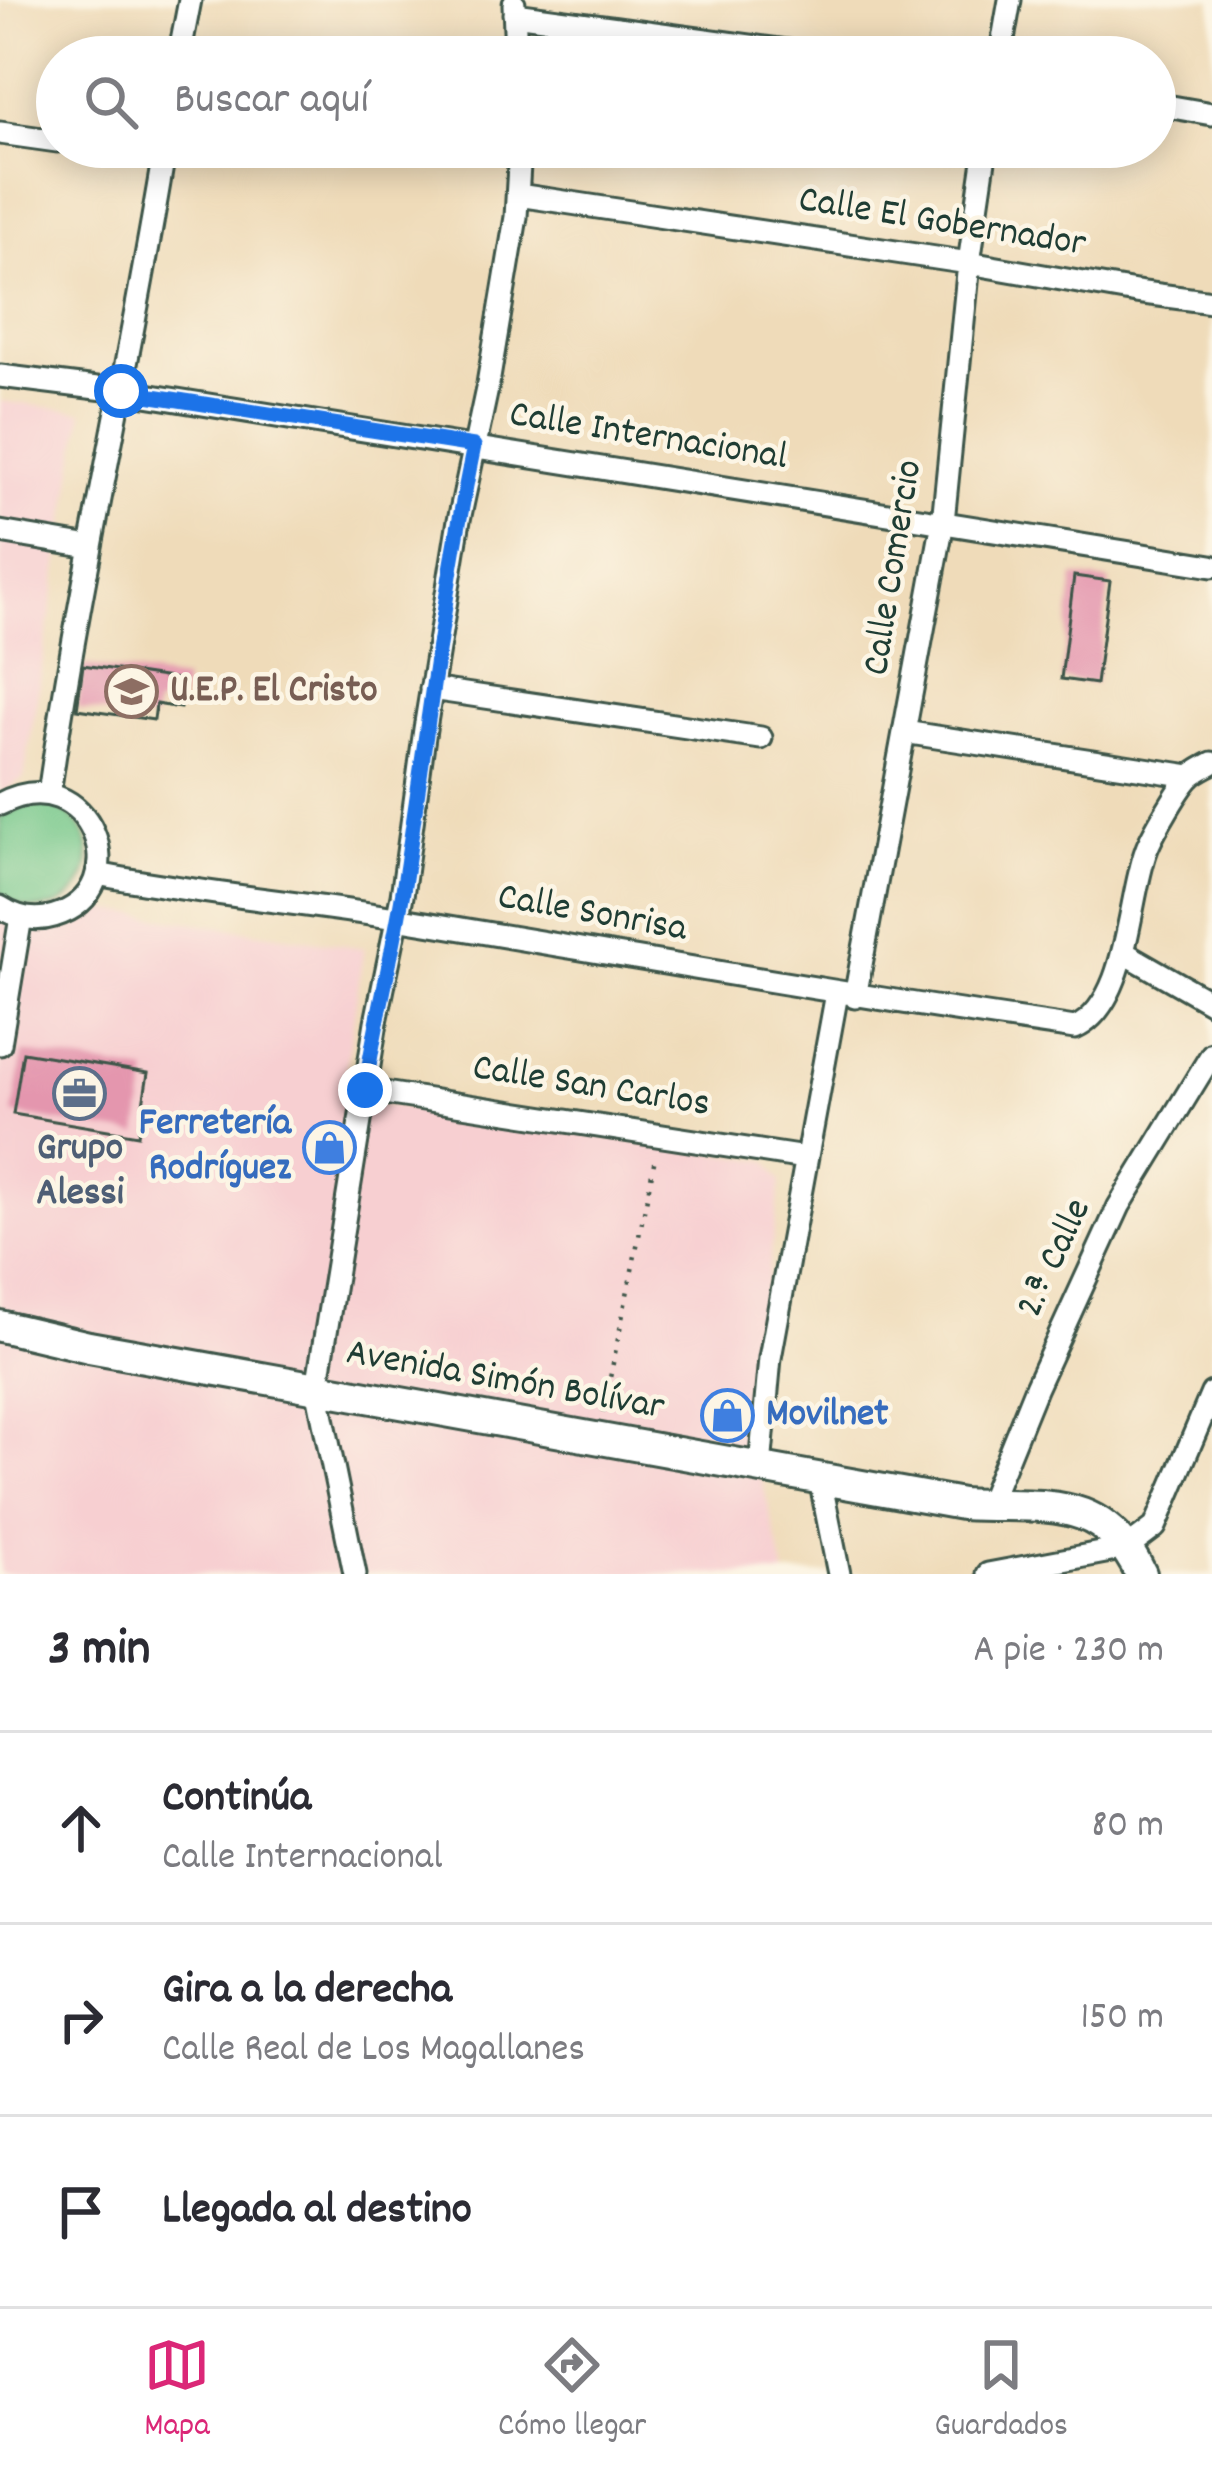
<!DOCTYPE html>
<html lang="es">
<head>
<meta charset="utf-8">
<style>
	body { margin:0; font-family:Dekko,sans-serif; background:#f7f7f7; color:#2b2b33 }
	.stop { position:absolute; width:36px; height:36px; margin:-27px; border:9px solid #1a73e8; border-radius:50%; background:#fff }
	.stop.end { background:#1a73e8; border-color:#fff; box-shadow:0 3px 12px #0008 }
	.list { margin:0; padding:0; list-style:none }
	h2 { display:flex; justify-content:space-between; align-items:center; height:156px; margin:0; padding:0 48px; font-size:51px }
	h2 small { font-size:39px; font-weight:400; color:#7c7c81 }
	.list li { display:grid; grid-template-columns:78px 1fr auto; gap:36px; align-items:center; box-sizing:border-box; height:192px; padding:0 48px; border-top:3px solid #e1e1e2 }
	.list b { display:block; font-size:45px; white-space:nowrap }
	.list p { margin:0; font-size:39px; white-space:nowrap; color:#7c7c81 }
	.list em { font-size:39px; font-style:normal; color:#7c7c81 }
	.icon { flex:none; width:66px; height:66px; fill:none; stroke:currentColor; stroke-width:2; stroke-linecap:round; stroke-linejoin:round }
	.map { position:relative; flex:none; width:1212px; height:1574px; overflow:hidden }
	.search { position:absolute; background:#fff; box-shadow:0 6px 30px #0003; left:36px; right:36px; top:36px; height:132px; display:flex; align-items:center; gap:30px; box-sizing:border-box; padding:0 42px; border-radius:66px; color:#7c7c81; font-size:45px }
	.sheet { height:732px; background:#fff }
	nav { display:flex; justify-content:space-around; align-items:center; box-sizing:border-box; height:168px; border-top:3px solid #e1e1e2; background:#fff; font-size:33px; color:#7c7c81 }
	nav a { display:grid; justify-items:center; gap:6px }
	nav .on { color:#db2777 }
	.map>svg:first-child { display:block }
</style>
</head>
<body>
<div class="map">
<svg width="1212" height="1574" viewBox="0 0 1212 1574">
	<rect width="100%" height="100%" fill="#fcf5e5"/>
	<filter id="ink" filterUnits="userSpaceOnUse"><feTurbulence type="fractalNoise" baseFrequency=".00833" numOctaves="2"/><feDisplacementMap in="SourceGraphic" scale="24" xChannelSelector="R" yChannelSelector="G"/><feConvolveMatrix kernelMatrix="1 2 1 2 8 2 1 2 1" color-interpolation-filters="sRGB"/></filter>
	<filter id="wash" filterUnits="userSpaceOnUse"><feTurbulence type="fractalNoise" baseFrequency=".004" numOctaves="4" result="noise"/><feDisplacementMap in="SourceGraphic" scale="48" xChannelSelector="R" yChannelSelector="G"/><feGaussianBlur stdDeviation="2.7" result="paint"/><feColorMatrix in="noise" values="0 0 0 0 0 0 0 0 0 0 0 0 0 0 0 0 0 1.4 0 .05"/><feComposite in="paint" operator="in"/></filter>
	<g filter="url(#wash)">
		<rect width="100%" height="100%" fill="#efdbb9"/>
		<path fill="#f7cfd1" d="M0,401L83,412L24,778L0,794Z
			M94,908L364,948L342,1098L768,1161L781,1182L747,1419L785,1574H0V918L35,928L69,924Z"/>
		<path fill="#75c78a" stroke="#4a825f" stroke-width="3" d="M33,801C135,816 83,950 0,896V816Z"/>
		<g id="blocks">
			<path fill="#e496ae" d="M1074,576L1110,581L1096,684L1061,679Z
				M83,665L184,680L180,708L156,704L154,720L77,709Z
				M23,1052L148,1073L138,1135L13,1114Z"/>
		</g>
	</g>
	<g filter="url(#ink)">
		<use href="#blocks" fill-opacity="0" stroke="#3e5548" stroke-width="3"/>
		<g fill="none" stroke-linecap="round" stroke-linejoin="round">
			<defs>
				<path id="minor" d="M514,4L516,57
					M514,14L832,57
					M179,57L190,0
					M1000,57L1010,0
					M1155,104L1212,114
					M0,133L57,141
					M96,147L163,157
					M518,195L969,263L1136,292L1212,302
					M0,376L121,391L1212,566
					M0,532L90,547
					M431,689L761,738
					M904,732L1190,776
					M49,794C80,577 130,364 165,147
					M0,804C90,756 141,890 54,916C35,922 17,918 0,907
					M97,874C198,894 300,902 402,919C626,956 850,996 1075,1028C1128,1004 1128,901 1146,851C1151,836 1178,790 1189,778C1194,772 1205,767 1212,763
					M1123,952L1212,1003
					M855,997L943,522L969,263L986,147
					M0,1044L21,917
					M365,1090L805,1158
					M760,1467L770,1358L837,993
					M820,1479L839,1574
					M988,1505L1036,1387L1119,1206L1212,1054
					M355,1574L317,1388L376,1022L402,896L425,729L459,520L488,384L516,217L520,147
					M988,1574L1127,1548L1155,1527L1212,1393"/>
				<path id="secondary" d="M0,1326L89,1347L962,1504C1040,1509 1101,1490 1141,1574"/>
			</defs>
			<use href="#minor" stroke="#3e5548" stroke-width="27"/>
			<use href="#secondary" stroke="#3e5548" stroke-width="36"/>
			<path stroke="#3e5548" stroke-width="4.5" stroke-dasharray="3 9" stroke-linecap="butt" d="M603,1412L655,1158"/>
			<use href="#minor" stroke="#fff" stroke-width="21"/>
			<use href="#secondary" stroke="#fff" stroke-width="30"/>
		</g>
	</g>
	<g fill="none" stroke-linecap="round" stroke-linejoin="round" filter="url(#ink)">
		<path stroke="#1a73e8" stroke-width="15" d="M121,391L474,446C443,594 426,743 403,891C392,958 375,1023 365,1090"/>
	</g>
	<defs>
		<symbol id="school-ring" viewBox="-11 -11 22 22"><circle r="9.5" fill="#fcf5e5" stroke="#8d6e63" stroke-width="1.5"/><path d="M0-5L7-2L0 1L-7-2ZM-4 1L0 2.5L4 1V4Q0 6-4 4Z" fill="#8d6e63"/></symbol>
		<symbol id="office-ring" viewBox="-11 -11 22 22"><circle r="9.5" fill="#fcf5e5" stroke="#5c6f8a" stroke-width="1.5"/><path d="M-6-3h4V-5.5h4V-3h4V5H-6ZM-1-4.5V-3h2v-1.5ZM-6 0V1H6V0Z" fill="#5c6f8a"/></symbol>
		<symbol id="shop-ring" viewBox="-11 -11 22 22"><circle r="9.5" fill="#fcf5e5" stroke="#3f7fe0" stroke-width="1.5"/><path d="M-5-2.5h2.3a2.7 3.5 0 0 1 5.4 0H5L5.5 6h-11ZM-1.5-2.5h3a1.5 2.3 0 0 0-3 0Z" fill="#3f7fe0"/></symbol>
	</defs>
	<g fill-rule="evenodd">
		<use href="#school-ring" x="102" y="662" width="59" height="59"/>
		<use href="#office-ring" x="50" y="1064" width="59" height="59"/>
		<use href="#shop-ring" x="300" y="1118" width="59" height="59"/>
		<use href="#shop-ring" x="698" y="1386" width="59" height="59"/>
	</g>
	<g text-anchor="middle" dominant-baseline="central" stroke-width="9" stroke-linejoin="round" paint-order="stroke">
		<g font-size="39" fill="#1f3d34" stroke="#fcf5e5">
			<text transform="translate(942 224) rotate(9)">Calle El Gobernador</text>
			<text transform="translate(648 438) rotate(9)">Calle Internacional</text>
			<text transform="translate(895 568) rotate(-81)">Calle Comercio</text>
			<text transform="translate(592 915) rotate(10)">Calle Sonrisa</text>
			<text transform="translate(591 1088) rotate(9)">Calle San Carlos</text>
			<text transform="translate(1056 1259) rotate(-65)">2.ª Calle</text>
			<text transform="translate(505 1382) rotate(10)">Avenida Simón Bolívar</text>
		</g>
		<g font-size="39" font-weight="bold" fill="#785e54" stroke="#fcf5e5" text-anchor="start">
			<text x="170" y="692">U.E.P. El Cristo</text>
		</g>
		<g font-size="39" font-weight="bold" fill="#366cbe" stroke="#fcf5e5" text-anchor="end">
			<text x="291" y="1125">Ferretería<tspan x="291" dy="45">Rodríguez</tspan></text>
			<text x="766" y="1416" text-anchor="start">Movilnet</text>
		</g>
		<g font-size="39" font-weight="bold" fill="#4e5e75" stroke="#fcf5e5">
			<text x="80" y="1150">Grupo<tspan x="80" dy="45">Alessi</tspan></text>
		</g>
	</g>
</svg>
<div class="stop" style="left:121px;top:391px"></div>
<div class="stop end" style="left:365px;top:1090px"></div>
<div class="search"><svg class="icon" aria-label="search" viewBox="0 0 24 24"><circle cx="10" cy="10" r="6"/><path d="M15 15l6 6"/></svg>Buscar aquí</div>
</div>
<section class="sheet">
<h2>3 min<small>A pie · 230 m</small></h2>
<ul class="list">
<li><svg class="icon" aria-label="ahead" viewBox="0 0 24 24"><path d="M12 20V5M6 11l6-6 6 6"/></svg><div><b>Continúa</b><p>Calle Internacional</p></div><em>80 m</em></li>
<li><svg class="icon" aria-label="right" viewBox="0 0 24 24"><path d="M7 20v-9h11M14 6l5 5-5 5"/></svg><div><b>Gira a la derecha</b><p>Calle Real de Los Magallanes</p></div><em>150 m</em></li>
<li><svg class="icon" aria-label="arrive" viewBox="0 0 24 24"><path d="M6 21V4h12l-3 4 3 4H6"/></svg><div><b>Llegada al destino</b></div></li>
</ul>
</section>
<nav>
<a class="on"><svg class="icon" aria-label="map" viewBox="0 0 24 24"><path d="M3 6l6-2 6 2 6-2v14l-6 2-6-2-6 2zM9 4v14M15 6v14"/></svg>Mapa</a>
<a><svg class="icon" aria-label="directions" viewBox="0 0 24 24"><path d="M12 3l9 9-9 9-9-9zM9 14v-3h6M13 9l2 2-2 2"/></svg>Cómo llegar</a>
<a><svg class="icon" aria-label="saved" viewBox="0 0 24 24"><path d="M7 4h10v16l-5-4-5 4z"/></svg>Guardados</a>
</nav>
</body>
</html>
